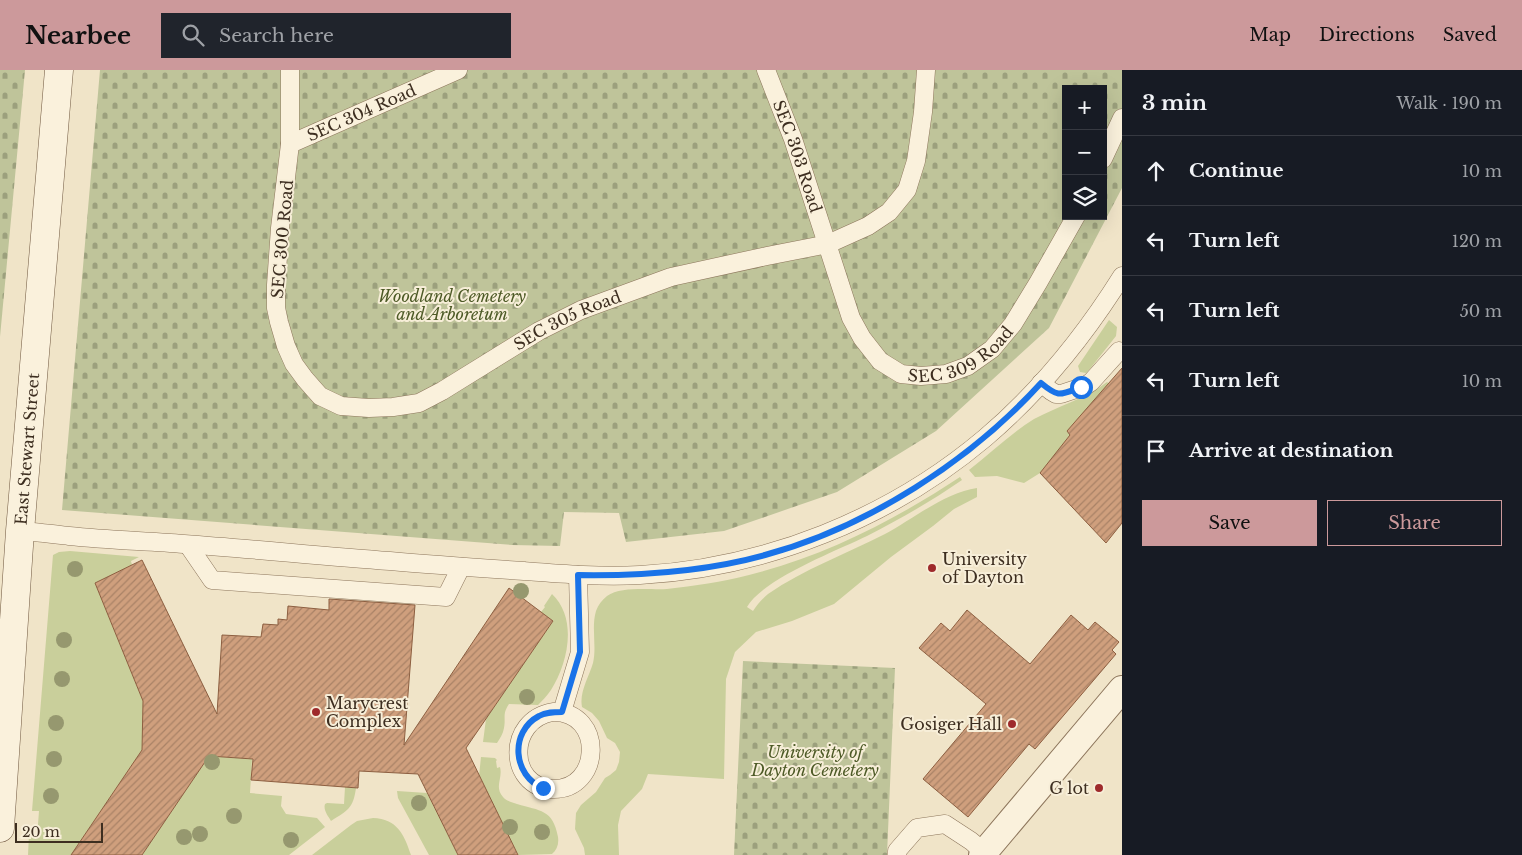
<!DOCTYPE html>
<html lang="en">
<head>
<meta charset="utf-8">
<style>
	body { margin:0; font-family:"Libre Baskerville",serif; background:#20242c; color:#f1f3f6 }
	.controls { position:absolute; right:15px; top:15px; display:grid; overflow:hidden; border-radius:0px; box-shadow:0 5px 20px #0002 }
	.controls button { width:45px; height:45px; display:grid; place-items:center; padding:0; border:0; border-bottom:1px solid #363941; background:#171b24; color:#f1f3f6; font:25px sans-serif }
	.scale { position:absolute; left:15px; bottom:12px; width:88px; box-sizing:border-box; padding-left:5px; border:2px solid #3d2e20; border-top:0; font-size:14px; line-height:18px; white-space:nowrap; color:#3d2e20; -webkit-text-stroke:4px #f7eed8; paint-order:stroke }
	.stop { position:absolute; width:15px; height:15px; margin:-11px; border:4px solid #1a73e8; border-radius:50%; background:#fff }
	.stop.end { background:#1a73e8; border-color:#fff; box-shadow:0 1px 5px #0008 }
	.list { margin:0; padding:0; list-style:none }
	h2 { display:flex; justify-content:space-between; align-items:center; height:65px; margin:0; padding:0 20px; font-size:21px }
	h2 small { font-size:16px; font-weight:400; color:#9ea1a6 }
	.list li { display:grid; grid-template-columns:32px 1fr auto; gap:15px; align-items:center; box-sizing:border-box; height:70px; padding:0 20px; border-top:1px solid #363941 }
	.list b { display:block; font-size:19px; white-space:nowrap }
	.list em { font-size:16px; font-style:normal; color:#9ea1a6 }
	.actions { display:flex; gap:10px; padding:15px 20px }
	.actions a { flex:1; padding:11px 0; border:1px solid #cc999b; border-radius:0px; text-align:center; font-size:18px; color:#cc999b }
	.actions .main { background:#cc999b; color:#111 }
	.icon { flex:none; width:28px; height:28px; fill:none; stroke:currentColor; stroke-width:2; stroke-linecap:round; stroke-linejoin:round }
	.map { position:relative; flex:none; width:1122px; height:785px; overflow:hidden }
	header { display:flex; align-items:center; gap:30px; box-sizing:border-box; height:70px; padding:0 25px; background:#cc999b; color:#111 }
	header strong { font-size:24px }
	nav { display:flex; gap:28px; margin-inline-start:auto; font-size:18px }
	.search { width:350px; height:45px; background:#20242c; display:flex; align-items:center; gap:12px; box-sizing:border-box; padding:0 18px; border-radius:0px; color:#9ea1a6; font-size:19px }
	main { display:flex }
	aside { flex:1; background:#171b24 }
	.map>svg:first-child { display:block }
</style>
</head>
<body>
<header>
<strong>Nearbee</strong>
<div class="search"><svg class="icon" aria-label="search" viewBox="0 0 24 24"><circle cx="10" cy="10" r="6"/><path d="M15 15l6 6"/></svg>Search here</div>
<nav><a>Map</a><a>Directions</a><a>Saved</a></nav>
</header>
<main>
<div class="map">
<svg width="1122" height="785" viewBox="0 0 1122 785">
	<defs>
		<pattern id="cemetery-stones" width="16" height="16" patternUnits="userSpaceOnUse" patternTransform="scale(1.25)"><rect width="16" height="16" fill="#bfc49a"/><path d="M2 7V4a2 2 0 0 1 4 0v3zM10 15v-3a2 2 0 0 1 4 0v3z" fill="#9ca07d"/></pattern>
		<pattern id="building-hatch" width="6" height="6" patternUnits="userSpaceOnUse" patternTransform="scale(1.25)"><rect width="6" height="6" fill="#cf9f7d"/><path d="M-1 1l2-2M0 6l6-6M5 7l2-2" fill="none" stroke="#a98266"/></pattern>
	</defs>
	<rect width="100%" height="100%" fill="#f0e4c8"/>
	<path fill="#c9cf9b" d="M1109,250L1117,257L1116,266L1089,300L1086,303L1080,302L1078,296Z
		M1107,312L1112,316L1040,403L1024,413L997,406L975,407L969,400C991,383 1011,363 1034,349C1058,336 1085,329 1107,312Z
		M960,407L962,410C932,431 900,449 867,466C836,481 763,509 747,537L753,541C757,535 762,529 768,524C804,499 846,484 885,464C913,449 946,422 977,418V427L954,439L933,456L891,487L834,534L792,551L756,562L735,582L726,609L724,709L648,704L642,719L621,741L618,755L619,785H585L584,778L575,759L576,743L581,735L596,722L605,708L610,705L616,700L619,692L620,682L615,673L607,668L599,651L592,643L582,637C579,622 589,607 593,593C597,576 591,558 596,541C598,535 602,530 607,526C621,516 650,520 667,519C694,516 722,512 749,505C825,486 895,450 960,407Z
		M70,481L139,487L131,491L132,495L95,513L143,631L142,680L75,779L82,785H28L29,764L37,768L39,741H32L53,485L59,482Z
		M552,524C578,549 568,593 551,620C547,626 542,631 538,635L509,634C502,644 506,648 504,658C503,664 500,668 497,673L483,672L486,649L553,551L541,542L545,537L544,536Z
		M209,686L252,689L250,723L282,726L281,736L286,744L317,748L325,757L289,785H142Z
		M481,687L495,688L497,690L496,691L497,698L500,697C503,708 494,717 503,727C506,731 512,732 517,734C540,741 553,739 558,767C559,774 557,780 552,784L518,785L479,706Z
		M345,717L356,718C353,739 348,740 331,751C328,746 323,740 325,734L327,733L344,734Z
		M397,721L427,723L458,785H429L398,728Z
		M373,748C397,749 404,764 411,785H312L351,755L357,751Z"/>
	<path fill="url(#cemetery-stones)" fill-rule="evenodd" d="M0,0H25L0,267Z
		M100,0H1122V118L1049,258L936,361L837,422L724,461L626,472L619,443L564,442L560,476L512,475L62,440ZM1066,19H1103V146H1066Z
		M743,591L895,598L887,785H734Z"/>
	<path fill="url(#building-hatch)" stroke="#8d5f41" d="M1122,298V453L1106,473L1040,403L1070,365L1067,361Z
		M142,490L217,644L222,565L261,567L263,554L278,555V549L287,550L288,536L329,540V529L415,535L404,675L509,518L553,551L466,678L518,785H458L418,704L359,701L358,718L251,710L253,689L209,686L142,785H71L142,680L143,631L95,513Z
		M967,540L1030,594L1071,545L1088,560L1095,552L1119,572L1112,580L1116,584L1035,679L1029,674L968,747L923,709L986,634L919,578L941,553L950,561Z"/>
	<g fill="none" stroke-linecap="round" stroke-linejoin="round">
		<defs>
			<g id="service">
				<path id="s1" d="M290,0V74L280,158L276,215V238L279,252L286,276L294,294L305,309L320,326L341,336L369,338L393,337L419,333L442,321L539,261L581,240L671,207L767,186L828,174L868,156L889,142L907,120L916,91L923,42L926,0"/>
				<path id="s2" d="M766,0L793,69L851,248L862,268L880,291L901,304L921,306L946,304L968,296L992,279L1013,254L1038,213L1076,146"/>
				<path id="s3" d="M290,74L458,0"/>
				<path d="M1103,89L1122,48"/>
				<path d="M1041,313L1051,321L1056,324H1061L1085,316L1091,312L1119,281"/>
				<path d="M20,461C36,462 52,464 69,466C107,470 146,471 184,474C253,479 322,486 390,491C435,495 480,498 524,501C563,504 601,507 640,505C765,498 889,449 985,368C1039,322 1085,265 1122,206"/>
				<path d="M188,475L212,510L446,527L461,497"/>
				<path d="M553,642C605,641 602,721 552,719C508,717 506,650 553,642Z"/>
				<path d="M562,642L580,582L578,505"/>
				<path d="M897,785V781L917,758L945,754L971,771L984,782"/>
			</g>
			<path id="pedestrian" d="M982,785L1122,619"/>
			<g id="secondary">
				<path id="s4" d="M0,758L20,461L59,0"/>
			</g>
		</defs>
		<use href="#service" stroke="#8d765c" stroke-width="19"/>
		<use href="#pedestrian" stroke="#8d765c" stroke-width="28"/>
		<use href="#secondary" stroke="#6f573f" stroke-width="29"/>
		<use href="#service" stroke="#faf1dc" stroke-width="18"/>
		<use href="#pedestrian" stroke="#faf1dc" stroke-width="26"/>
		<use href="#secondary" stroke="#faf1dc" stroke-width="28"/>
	</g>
	<g fill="#96986f">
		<circle cx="75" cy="499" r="8"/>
		<circle cx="521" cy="521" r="8"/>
		<circle cx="64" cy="570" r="8"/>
		<circle cx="62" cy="609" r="8"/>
		<circle cx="527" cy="627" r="8"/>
		<circle cx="56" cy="653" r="8"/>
		<circle cx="54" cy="689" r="8"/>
		<circle cx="212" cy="692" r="8"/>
		<circle cx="51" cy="726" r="8"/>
		<circle cx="419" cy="733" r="8"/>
		<circle cx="234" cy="746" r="8"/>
		<circle cx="510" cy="757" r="8"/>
		<circle cx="542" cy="762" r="8"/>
		<circle cx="200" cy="764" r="8"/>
		<circle cx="184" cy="767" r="8"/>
		<circle cx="291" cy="770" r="8"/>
	</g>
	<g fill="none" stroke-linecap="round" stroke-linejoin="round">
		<path stroke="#1a73e8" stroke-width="6" d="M543,718C513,706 509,662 539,646C546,642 554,642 562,642L580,582L578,505C641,506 704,502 765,485C868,457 970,391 1041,313C1059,328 1060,325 1081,317"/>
	</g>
	<g fill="#9e2a2b" stroke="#f7eed8" stroke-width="2">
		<circle cx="932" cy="498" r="5"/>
		<circle cx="316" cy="642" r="5"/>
		<circle cx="1012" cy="654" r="5"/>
		<circle cx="1099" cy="718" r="5"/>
	</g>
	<g text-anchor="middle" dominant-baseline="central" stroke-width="4" stroke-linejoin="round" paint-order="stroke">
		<g font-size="16" fill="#3d2e20" stroke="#f7eed8">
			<text stroke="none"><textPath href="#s3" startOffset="78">SEC 304 Road</textPath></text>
			<text stroke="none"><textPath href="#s2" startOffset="92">SEC 303 Road</textPath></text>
			<text transform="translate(282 169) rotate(-85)">SEC 300 Road</text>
			<text stroke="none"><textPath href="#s1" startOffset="611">SEC 305 Road</textPath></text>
			<text stroke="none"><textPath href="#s2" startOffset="405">SEC 309 Road</textPath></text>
			<text stroke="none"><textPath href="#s4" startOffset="380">East Stewart Street</textPath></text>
		</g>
		<g font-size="16" font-style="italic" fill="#4d5a26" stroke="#f7eed8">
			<text x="452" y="226">Woodland Cemetery<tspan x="452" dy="18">and Arboretum</tspan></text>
			<text x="815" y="682">University of<tspan x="815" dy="18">Dayton Cemetery</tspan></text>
		</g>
		<g font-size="16" fill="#3d2e20" stroke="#f7eed8" text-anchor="start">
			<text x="942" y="489">University<tspan x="942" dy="18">of Dayton</tspan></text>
			<text x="326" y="633">Marycrest<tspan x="326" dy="18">Complex</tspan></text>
			<text x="1002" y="654" text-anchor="end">Gosiger Hall</text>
			<text x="1089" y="718" text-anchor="end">G lot</text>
		</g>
	</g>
</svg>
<div class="controls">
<button>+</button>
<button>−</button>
<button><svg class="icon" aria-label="layers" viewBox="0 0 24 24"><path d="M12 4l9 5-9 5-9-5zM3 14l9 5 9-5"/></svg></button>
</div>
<div class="scale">20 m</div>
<div class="stop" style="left:1081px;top:317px"></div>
<div class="stop end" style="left:543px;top:718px"></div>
</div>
<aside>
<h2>3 min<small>Walk · 190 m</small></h2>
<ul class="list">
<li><svg class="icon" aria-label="ahead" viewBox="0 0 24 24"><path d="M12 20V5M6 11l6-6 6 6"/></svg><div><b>Continue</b></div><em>10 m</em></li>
<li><svg class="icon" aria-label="left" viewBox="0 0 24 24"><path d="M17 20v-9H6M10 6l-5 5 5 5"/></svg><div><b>Turn left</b></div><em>120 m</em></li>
<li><svg class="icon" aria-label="left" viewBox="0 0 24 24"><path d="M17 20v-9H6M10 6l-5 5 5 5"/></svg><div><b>Turn left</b></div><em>50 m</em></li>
<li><svg class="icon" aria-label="left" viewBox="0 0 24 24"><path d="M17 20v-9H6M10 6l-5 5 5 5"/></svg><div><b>Turn left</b></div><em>10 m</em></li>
<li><svg class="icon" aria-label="arrive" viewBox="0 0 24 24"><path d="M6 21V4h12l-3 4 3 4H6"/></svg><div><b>Arrive at destination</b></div></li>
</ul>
<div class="actions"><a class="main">Save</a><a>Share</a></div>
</aside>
</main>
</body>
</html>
